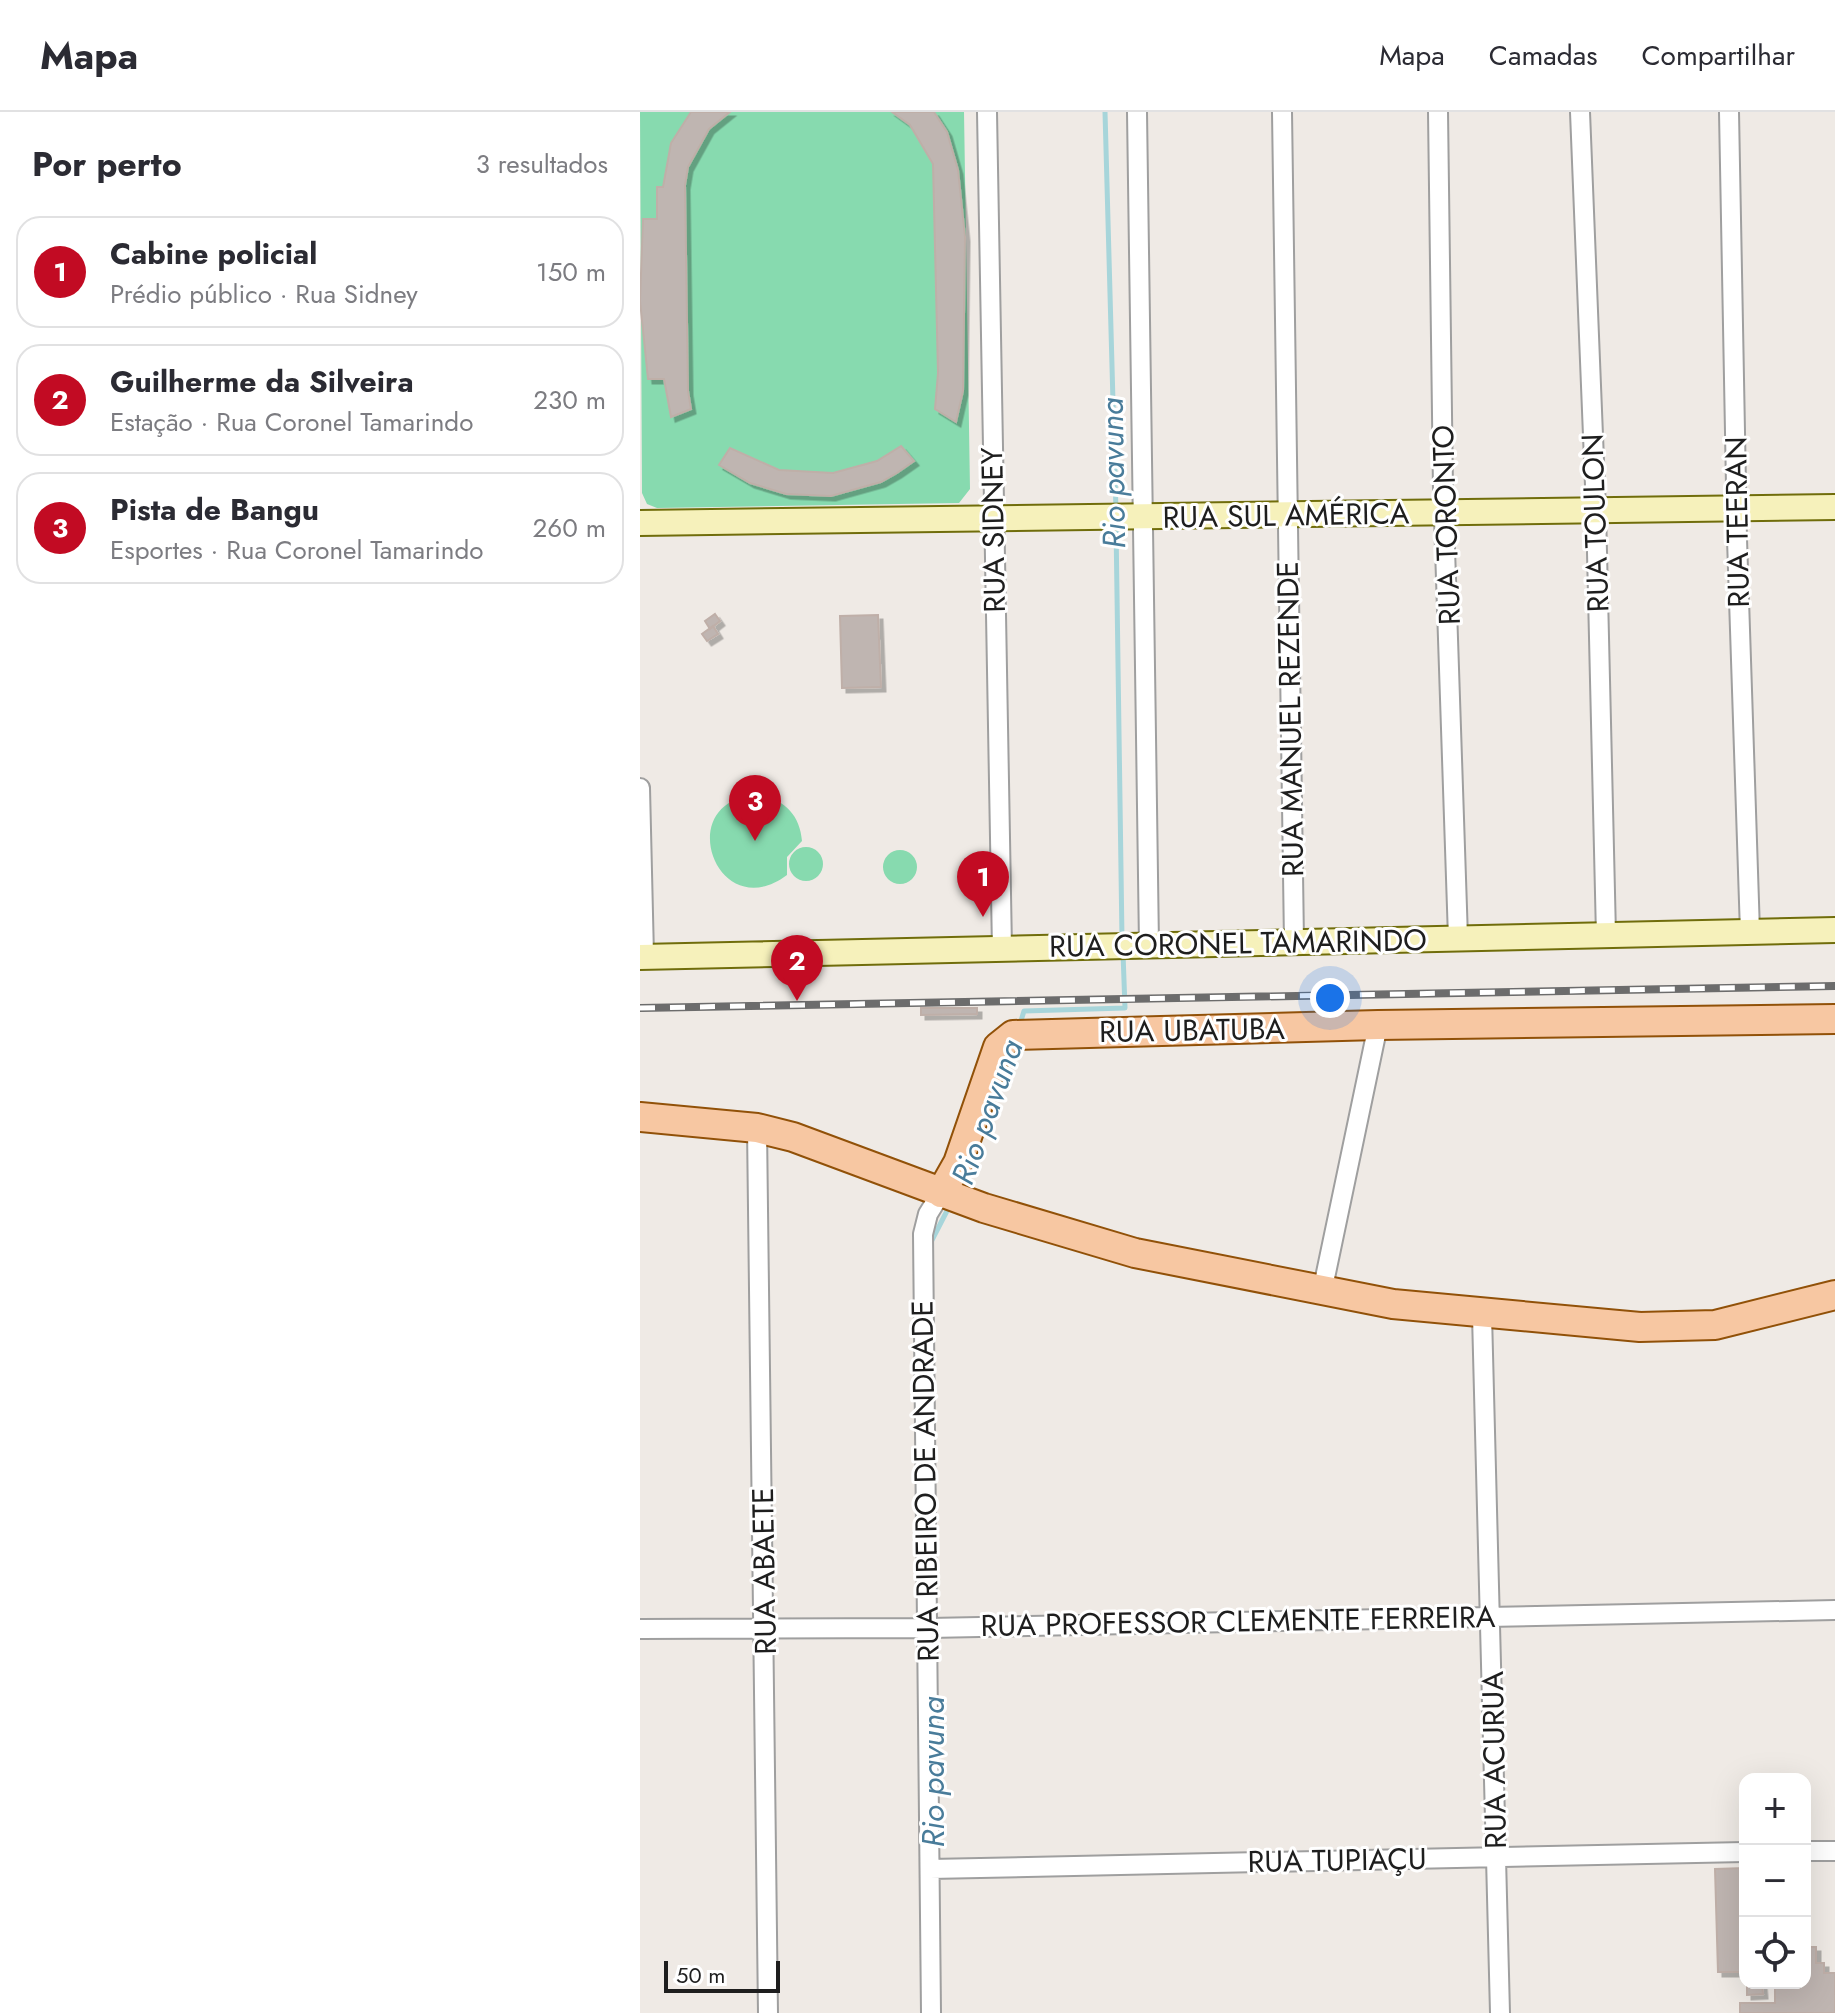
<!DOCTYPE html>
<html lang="pt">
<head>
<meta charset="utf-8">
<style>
	body { margin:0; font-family:Jost,sans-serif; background:#f2f2f3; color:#2b2b33 }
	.controls { position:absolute; right:24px; bottom:24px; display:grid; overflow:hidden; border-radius:16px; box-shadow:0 8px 32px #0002 }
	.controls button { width:72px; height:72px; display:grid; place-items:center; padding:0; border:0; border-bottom:2px solid #e1e1e2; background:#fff; color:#2b2b33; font:40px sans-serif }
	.scale { position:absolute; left:24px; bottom:20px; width:116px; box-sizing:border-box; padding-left:8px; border:4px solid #1e1e1e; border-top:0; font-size:22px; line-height:28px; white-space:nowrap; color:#1e1e1e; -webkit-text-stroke:6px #fff; paint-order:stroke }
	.you { position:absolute; left:690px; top:886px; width:28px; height:28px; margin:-20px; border:6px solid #fff; border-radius:50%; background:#1a73e8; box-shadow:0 0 0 12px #1a73e833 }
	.badge { display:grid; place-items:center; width:52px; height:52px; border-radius:50%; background:#c20b23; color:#fff; font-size:26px; font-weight:700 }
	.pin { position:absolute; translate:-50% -66px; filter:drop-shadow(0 2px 4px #0008) }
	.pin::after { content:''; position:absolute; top:42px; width:28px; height:24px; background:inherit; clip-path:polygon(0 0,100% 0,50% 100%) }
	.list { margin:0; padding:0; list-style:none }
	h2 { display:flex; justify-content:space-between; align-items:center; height:104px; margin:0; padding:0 32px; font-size:34px }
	h2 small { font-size:26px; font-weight:400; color:#7c7c81 }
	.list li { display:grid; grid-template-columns:52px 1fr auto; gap:24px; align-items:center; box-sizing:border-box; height:112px; margin:0 16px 16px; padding:0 16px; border:2px solid #e1e1e2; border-radius:24px }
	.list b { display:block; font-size:30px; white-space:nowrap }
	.list p { margin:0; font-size:26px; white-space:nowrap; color:#7c7c81 }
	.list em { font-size:26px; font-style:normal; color:#7c7c81 }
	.icon { flex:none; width:44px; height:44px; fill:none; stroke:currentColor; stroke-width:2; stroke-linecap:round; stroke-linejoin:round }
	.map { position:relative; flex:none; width:1195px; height:1901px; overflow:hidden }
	header { display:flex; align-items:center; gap:48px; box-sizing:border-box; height:112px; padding:0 40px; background:#fff; border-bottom:2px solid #e1e1e2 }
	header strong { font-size:38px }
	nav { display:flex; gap:44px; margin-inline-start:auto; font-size:28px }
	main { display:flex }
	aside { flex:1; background:#fff }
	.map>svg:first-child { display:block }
</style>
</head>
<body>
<header>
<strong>Mapa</strong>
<nav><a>Mapa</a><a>Camadas</a><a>Compartilhar</a></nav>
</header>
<main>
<aside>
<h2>Por perto<small>3 resultados</small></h2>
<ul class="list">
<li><span class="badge">1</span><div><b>Cabine policial</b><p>Prédio público · Rua Sidney</p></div><em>150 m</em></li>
<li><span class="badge">2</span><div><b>Guilherme da Silveira</b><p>Estação · Rua Coronel Tamarindo</p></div><em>230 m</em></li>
<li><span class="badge">3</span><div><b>Pista de Bangu</b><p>Esportes · Rua Coronel Tamarindo</p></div><em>260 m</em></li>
</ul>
</aside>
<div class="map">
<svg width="1195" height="1901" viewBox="0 0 1195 1901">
	<defs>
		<filter id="shadow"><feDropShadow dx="4.5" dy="4.5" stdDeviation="0" flood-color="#0004"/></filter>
	</defs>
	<rect width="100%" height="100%" fill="#efeae5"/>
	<path fill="#87daaf" d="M0,0H324L330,377L319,391L17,396L7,392L2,381Z
		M119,683C144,687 160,703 162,729L147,745V763C76,816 30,686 119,683Z
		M149 752a17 17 0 1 1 34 0a17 17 0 1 1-34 0Z
		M243 755a17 17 0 1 1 34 0a17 17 0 1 1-34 0Z"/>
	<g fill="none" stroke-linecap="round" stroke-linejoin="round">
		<path stroke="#a7d5da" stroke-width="5" d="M465,0L476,399
			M476,413L482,827
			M380,912L384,899L485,896L483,841
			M353,992L372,937
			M291,1130L310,1093"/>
	</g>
	<path fill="#bfb5b1" stroke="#bfafa8" stroke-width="2" filter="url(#shadow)" d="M51,0H90L69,17L48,55L45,73L48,279L51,297L31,305L24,267H8L0,189L3,107H17V75H23L31,31Z
		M252,0H294L307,20L318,58L325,125L323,279L316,310L295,297L298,261L293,52L270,13Z
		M261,334L274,349L257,361L241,370L191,384L146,382L110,371L79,353L90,336L139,358L193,361L237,349Z
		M75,502L80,509L70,517L65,509Z
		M238,503L241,575L202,576L200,504Z
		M73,514L78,522L67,529L62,522Z
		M281,896H337V902L281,903Z
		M1105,1756V1860H1078L1075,1757Z
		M1165,1835H1176V1851H1184V1861H1195V1901H1100V1891H1135V1871H1165Z
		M1107,1871H1122L1123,1882L1107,1883Z"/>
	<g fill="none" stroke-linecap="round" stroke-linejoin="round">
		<defs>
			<path id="street" d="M347,0L362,837
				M497,0L509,833
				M642,0L654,830
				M798,0L803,377L818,826
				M940,0L956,398L966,823
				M1089,0L1097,427L1110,820
				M0,676L4,844
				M117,1016L128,1901
				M682,1180L738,913
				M842,1203L860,1901
				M0,1517L289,1516L1195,1498
				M1165,1739H1195
				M290,1757L1105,1740
				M291,1901L283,1122L288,1102L301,1081"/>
			<path id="secondary" d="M0,411L1195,395
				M0,845L1195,818"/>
			<path id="primary" d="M0,1005L117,1016L153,1025L344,1096L495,1141L753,1192L1000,1215L1075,1213L1195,1183
				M301,1081L318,1051L358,935L373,923L738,913L1195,907"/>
		</defs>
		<use href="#street" stroke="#9f9f9f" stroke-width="22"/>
		<use href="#secondary" stroke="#706d0b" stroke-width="28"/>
		<use href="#primary" stroke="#915108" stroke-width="32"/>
		<use href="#street" stroke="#fff" stroke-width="18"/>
		<use href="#secondary" stroke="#f6f1bb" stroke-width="24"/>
		<use href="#primary" stroke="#f7c7a2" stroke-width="28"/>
		<defs>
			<path id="rail" d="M0,896L1195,874"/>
		</defs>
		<use href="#rail" stroke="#6c6c6c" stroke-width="8"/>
		<use href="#rail" stroke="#fff" stroke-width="5" stroke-dasharray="15" stroke-linecap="butt"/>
	</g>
	<g text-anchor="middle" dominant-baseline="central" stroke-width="6" stroke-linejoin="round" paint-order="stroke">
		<g font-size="30" fill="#1e1e1e" stroke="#fff">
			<text transform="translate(646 403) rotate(-1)">RUA SUL AMÉRICA</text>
			<text transform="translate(1097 410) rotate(-91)">RUA TEERAN</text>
			<text transform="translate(955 411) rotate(-92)">RUA TOULON</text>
			<text transform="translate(806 413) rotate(-92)">RUA TORONTO</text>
			<text transform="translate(353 418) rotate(-91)">RUA SIDNEY</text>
			<text transform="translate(650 607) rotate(-91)">RUA MANUEL REZENDE</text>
			<text transform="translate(598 831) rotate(-1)">RUA CORONEL TAMARINDO</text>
			<text transform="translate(552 918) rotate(-1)">RUA UBATUBA</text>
			<text transform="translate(285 1369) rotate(-91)">RUA RIBEIRO DE ANDRADE</text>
			<text transform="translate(124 1459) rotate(-91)">RUA ABAETE</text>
			<text transform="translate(598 1509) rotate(-1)">RUA PROFESSOR CLEMENTE FERREIRA</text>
			<text transform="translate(854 1648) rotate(-91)">RUA ACURUA</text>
			<text transform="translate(697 1748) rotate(-1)">RUA TUPIAÇU</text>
		</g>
		<g font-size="32" font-style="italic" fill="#497c9a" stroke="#fff">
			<text transform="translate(473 361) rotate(-91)">Rio pavuna</text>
			<text transform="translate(347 1000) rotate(-70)">Rio pavuna</text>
			<text transform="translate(293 1660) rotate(-90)">Rio pavuna</text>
		</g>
	</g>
</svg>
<div class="controls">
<button>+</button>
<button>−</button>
<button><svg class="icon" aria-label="locate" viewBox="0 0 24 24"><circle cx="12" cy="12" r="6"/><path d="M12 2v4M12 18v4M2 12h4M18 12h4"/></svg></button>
</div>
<div class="scale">50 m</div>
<div class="you"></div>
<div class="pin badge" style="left:343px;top:805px">1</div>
<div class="pin badge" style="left:157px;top:889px">2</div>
<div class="pin badge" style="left:115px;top:729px">3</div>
</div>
</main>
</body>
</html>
